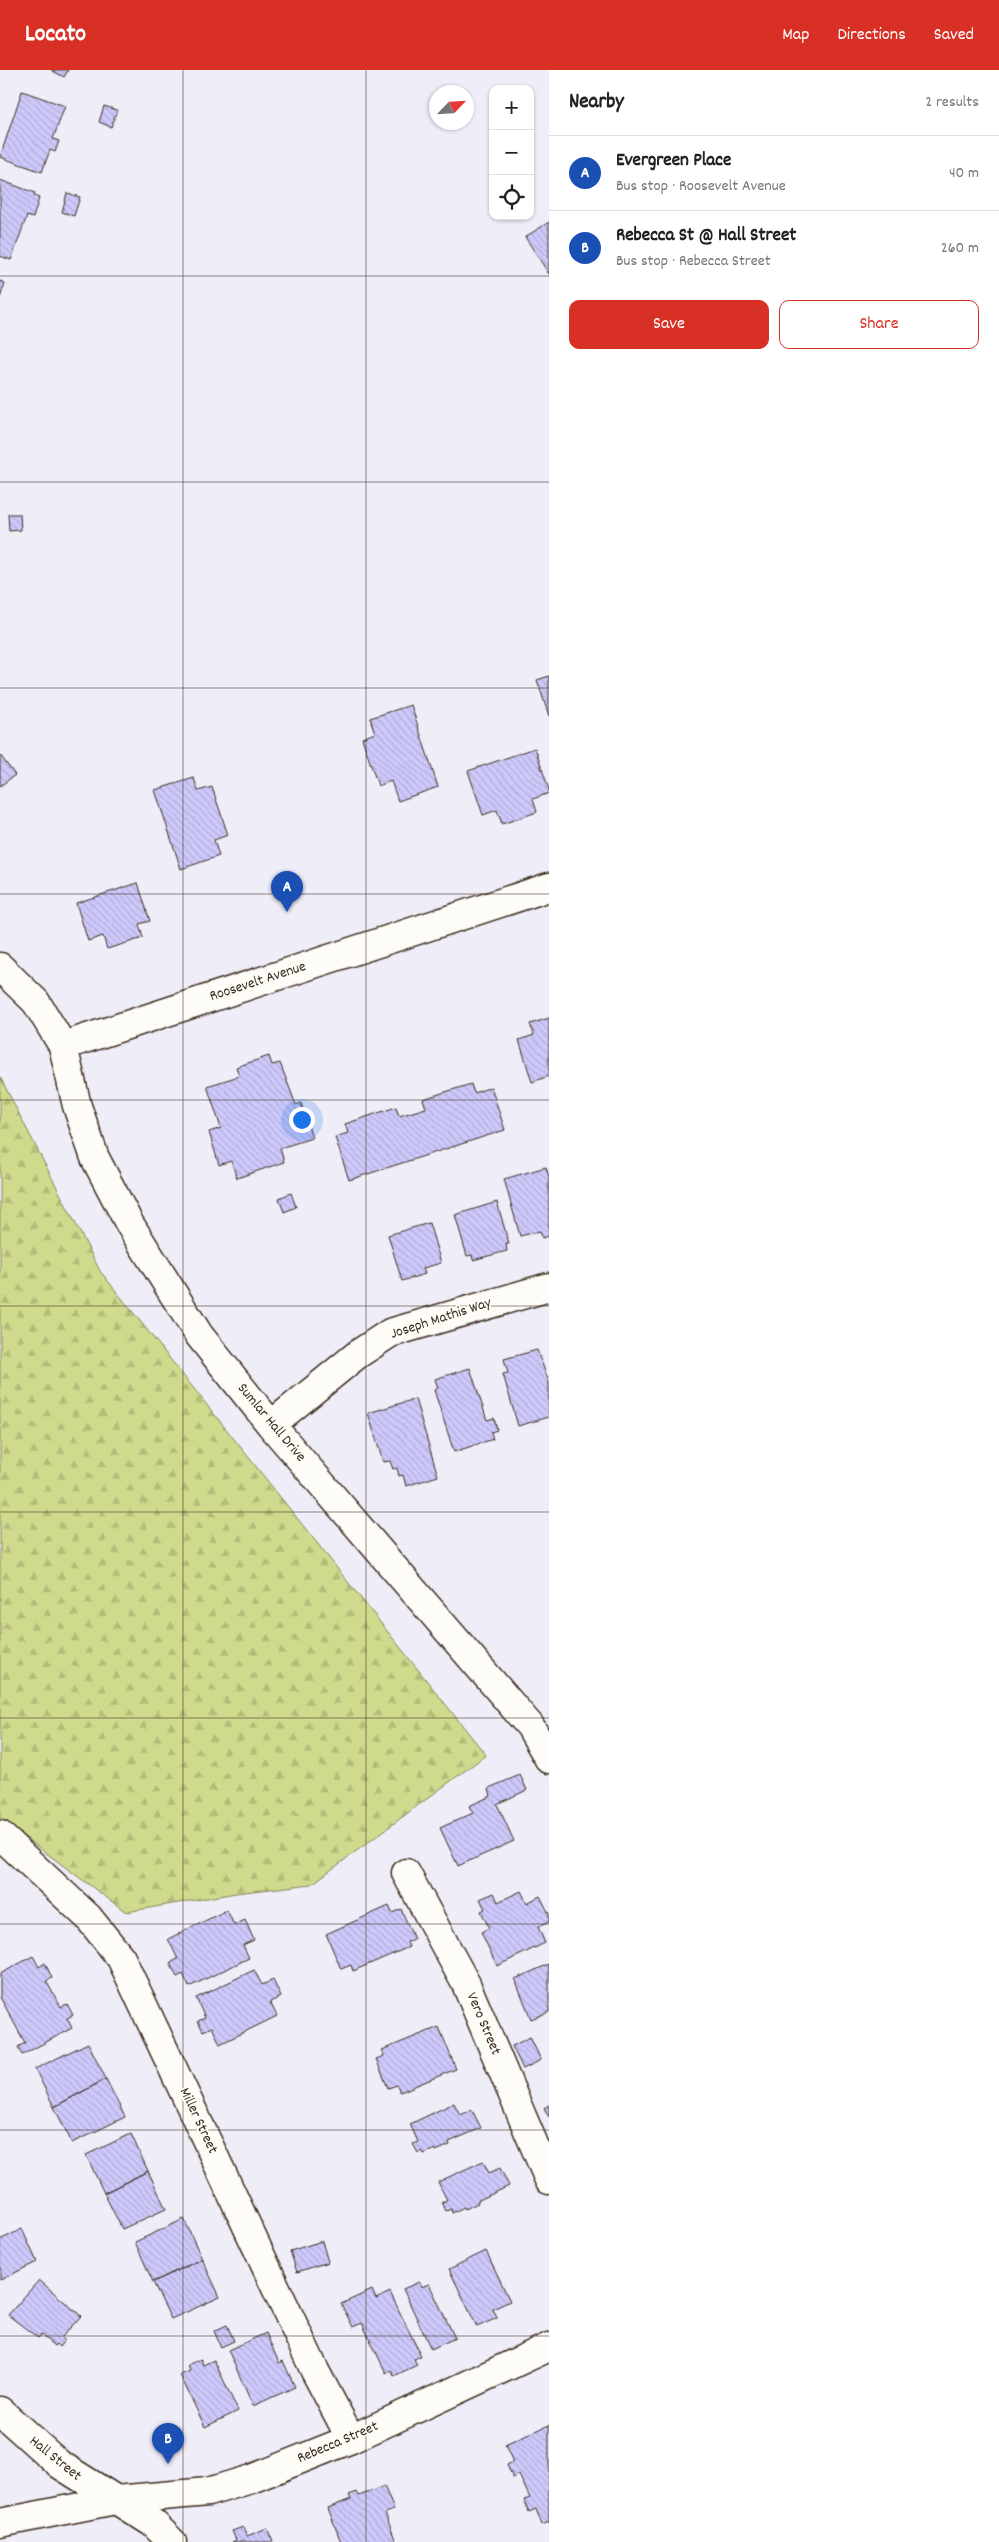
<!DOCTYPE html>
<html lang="en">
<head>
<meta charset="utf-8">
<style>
	body { margin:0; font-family:Dekko,sans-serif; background:#f2f2f2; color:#222 }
	.controls { position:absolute; right:15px; top:15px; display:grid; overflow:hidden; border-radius:10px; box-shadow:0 1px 4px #0004 }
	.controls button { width:45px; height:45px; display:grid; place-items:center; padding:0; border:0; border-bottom:1px solid #e0e0e0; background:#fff; color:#222; font:25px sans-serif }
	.compass { position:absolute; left:429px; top:15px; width:45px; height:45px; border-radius:50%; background:#fff; box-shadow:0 1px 4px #0004; rotate:65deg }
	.you { position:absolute; left:301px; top:1049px; width:18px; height:18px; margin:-12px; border:4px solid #fff; border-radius:50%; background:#1a73e8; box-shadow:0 0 0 8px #1a73e833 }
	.badge { display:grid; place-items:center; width:32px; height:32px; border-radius:50%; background:#d93025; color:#fff; font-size:16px; font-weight:700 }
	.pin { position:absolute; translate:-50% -41px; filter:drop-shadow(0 1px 2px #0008) }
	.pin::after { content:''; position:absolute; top:26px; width:18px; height:15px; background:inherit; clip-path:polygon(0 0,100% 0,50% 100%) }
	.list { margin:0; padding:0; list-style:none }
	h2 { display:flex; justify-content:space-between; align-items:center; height:65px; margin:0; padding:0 20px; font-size:21px }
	h2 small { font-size:16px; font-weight:400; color:#767676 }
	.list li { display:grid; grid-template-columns:32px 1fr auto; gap:15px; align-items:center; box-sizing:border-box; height:75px; padding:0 20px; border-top:1px solid #e0e0e0 }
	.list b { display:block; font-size:19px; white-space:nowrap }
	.list p { margin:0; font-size:16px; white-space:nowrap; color:#767676 }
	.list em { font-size:16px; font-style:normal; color:#767676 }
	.actions { display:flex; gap:10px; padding:15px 20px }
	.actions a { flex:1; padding:11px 0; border:1px solid #d93025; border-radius:10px; text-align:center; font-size:18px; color:#d93025 }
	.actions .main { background:#d93025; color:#fff }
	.icon { flex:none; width:28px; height:28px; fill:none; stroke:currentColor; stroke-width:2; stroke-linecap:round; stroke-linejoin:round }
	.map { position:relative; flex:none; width:549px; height:2472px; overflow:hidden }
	header { display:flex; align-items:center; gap:30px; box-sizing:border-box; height:70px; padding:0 25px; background:#d93025; color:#fff }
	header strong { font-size:24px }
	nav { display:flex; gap:28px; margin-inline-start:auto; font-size:18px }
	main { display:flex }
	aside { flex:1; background:#fff }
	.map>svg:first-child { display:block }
</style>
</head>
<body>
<header>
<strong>Locato</strong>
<nav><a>Map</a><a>Directions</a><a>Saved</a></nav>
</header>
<main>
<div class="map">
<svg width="549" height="2472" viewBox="0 0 549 2472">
	<defs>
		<pattern id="forest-firs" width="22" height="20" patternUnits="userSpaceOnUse" patternTransform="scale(1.25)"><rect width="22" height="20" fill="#cfda8d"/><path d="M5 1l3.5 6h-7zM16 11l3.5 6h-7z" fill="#b3bb79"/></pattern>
		<pattern id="building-back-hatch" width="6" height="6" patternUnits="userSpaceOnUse" patternTransform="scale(1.25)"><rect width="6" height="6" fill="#cdc9fb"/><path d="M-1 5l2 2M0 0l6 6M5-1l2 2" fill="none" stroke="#b1add7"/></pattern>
	</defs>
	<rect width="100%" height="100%" fill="#efedf8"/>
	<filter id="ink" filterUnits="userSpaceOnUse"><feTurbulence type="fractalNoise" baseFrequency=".02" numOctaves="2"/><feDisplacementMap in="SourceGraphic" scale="10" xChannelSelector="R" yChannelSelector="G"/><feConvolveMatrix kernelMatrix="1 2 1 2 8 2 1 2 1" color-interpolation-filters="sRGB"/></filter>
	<g filter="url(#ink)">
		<path fill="url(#forest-firs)" stroke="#858256" d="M0,1007L100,1201L486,1685L312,1814L236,1823L126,1842L0,1749Z"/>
		<path fill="url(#building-back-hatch)" stroke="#3b2a1e" d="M51,0H68L64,7Z
			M22,21L65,36L53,69L59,71L55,82L50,80L42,102L0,87Z
			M104,36L117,40L111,57L99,52Z
			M0,110L35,123L34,126L39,128L33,148L27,146L11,190L0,186Z
			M67,123L80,127L74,146L62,142Z
			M549,152V204L525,167Z
			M0,211L5,213L0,228Z
			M8,444H20L21,460L9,461Z
			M549,606V646L537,610Z
			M411,635L438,717L398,731L391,711L378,716L362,668L375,663L370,648Z
			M535,678L549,720V723L533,729L537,742L502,754L497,740L483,745L468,701Z
			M0,685L15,705L0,716Z
			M194,708L198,721L212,717L228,765L214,770L219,786L181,799L155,720Z
			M138,813L150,851L139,854L143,868L107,879L103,866L88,871L76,833Z
			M549,948V1006L532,1012L519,970L534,965L530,954Z
			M269,986L272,995L280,993L296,1035L301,1033L312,1068L280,1078L284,1092L237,1108L231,1091L219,1095L209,1062L221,1058L207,1016L239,1006L236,997Z
			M471,1014L474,1023L491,1017L505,1060L349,1110L335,1067L348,1063L345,1054L396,1037L399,1046L426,1038L423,1029Z
			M546,1097L549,1107V1166L542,1168L540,1161L520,1166L504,1109Z
			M291,1123L296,1137L284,1142L279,1128Z
			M497,1132L509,1174H506L507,1181L473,1190L472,1185L467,1186L455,1145Z
			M429,1153L441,1193L423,1198L425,1204L402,1211L388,1165Z
			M537,1280L549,1312V1347L518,1356L503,1304L508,1303L504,1289Z
			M470,1298L487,1350L494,1348L497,1360L491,1362L493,1369L454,1382L434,1320L438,1318L435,1309Z
			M415,1329L438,1406L406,1416L403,1405L399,1406L397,1398L393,1399L390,1391L383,1392L368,1343Z
			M520,1705L527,1720L497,1734L514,1771L458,1796L440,1758L473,1743L469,1736L491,1726L489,1718Z
			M521,1821L527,1833L540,1826L549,1844V1852L538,1857L545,1873L497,1896L481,1862L489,1858L481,1841L485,1839L480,1829L494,1823L498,1832Z
			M389,1836L392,1843L401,1839L414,1869L407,1872L409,1877L353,1901L351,1895L341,1899L326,1864Z
			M227,1840L234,1855L245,1850L254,1870L243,1875L249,1888L189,1917L183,1904L177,1907L170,1893L178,1889L168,1869Z
			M33,1886L39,1897L45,1893L52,1908L46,1911L61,1937L67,1934L73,1945L67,1948L72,1958L22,1985L18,1977L25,1973L0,1927V1904Z
			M549,1894V1942L531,1949L515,1909Z
			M254,1900L262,1915L273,1910L281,1927L270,1932L277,1946L220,1974L212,1957L203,1961L198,1951L205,1948L196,1928Z
			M439,1957L456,1999L400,2022L397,2015L388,2018L376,1989L384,1986L382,1980Z
			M530,1967L541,1990L523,1999L512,1976Z
			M88,1973L106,2009L54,2037L35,1999Z
			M106,2009L125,2047L72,2073L54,2037Z
			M454,2033L460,2045L472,2040L481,2058L449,2072L450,2075L436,2081L435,2079L424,2084L422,2081L418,2083L413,2074L418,2072L410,2054Z
			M549,2035V2047L544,2038Z
			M131,2064L148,2101L104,2123L86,2085Z
			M483,2091L489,2103L500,2098L509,2116L477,2131L478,2133L465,2139L464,2137L452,2143L451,2139L446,2141L442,2132L447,2130L438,2112Z
			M148,2101L166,2139L122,2159L104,2123Z
			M184,2149L202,2189L153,2212L135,2172Z
			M22,2159L37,2192L0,2210V2170Z
			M322,2171L328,2192L297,2202L290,2181Z
			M486,2181L510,2231L493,2239L497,2248L477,2257L449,2199Z
			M202,2189L220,2227L171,2249L153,2212Z
			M39,2210L81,2246L61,2268L64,2271L59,2277L56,2274L54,2276L41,2265L38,2268L8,2245Z
			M419,2212L421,2217L429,2214L455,2268L431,2279L403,2219Z
			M372,2220L376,2229L390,2222L421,2286L414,2289L417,2295L394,2306L391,2300L386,2303L362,2253L353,2257L341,2234Z
			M227,2255L234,2271L221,2277L214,2261Z
			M266,2263L279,2293L283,2291L295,2317L253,2336L228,2280Z
			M201,2289L203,2295L214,2290L238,2341L205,2357L180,2305L190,2301L188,2295Z
			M549,2355V2452L542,2455L536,2439L529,2442L524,2430L530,2428L519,2405L513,2408L507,2395L513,2392L505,2375Z
			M384,2416L394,2440L385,2443L396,2472H341L328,2438L351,2429L349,2425L357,2422L359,2426Z
			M243,2457L247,2466L267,2458L273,2472H232L236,2470L232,2461Z"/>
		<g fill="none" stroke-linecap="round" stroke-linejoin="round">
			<defs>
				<path id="minor" d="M0,897L36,932L63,976L77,1036L95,1088L129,1153L199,1265L271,1355L530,1656L549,1689
					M63,976L549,817
					M271,1355L358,1284L390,1263L549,1217
					M0,1765L88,1847L121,1888L315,2301L351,2369
					M406,1803L466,1914L549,2110
					M0,2341L59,2394L153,2453L172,2472
					M0,2453L115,2430L208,2422L251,2409L351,2369L549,2277"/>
			</defs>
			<use href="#minor" stroke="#3b2a1e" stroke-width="31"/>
			<use href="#minor" stroke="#fdfcf7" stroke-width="28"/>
		</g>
	</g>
	<path fill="none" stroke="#3b2a1e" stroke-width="1" stroke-opacity="0.55" d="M183,0V2472M366,0V2472M0,206H549M0,412H549M0,618H549M0,824H549M0,1030H549M0,1236H549M0,1442H549M0,1648H549M0,1854H549M0,2060H549M0,2266H549"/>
	<g text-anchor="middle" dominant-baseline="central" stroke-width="4" stroke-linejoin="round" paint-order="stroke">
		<g font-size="15" fill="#3b2a1e" stroke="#fdfcf7">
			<text transform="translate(258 912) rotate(-18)">Roosevelt Avenue</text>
			<text transform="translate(441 1249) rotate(-18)">Joseph Mathis Way</text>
			<text transform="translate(271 1353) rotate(50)">Sumlar Hall Drive</text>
			<text transform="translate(483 1954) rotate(67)">Vero Street</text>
			<text transform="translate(198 2051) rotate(65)">Miller Street</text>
			<text transform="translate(338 2373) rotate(-23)">Rebecca Street</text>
			<text transform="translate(55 2389) rotate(39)">Hall Street</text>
		</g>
	</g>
</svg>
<div class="controls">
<button>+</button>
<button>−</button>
<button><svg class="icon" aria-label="locate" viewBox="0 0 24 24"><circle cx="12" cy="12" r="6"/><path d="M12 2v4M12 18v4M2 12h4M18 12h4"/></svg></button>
</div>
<svg class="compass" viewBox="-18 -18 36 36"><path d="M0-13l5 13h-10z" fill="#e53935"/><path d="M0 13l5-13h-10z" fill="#767676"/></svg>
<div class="you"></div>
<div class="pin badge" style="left:287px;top:842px;background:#1a4fb4">A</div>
<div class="pin badge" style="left:168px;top:2394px;background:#1a4fb4">B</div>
</div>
<aside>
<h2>Nearby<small>2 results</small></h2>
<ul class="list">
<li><span class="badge" style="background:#1a4fb4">A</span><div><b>Evergreen Place</b><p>Bus stop · Roosevelt Avenue</p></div><em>40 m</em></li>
<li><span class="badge" style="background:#1a4fb4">B</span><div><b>Rebecca St @ Hall Street</b><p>Bus stop · Rebecca Street</p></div><em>260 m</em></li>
</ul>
<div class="actions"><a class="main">Save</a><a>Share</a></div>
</aside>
</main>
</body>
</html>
